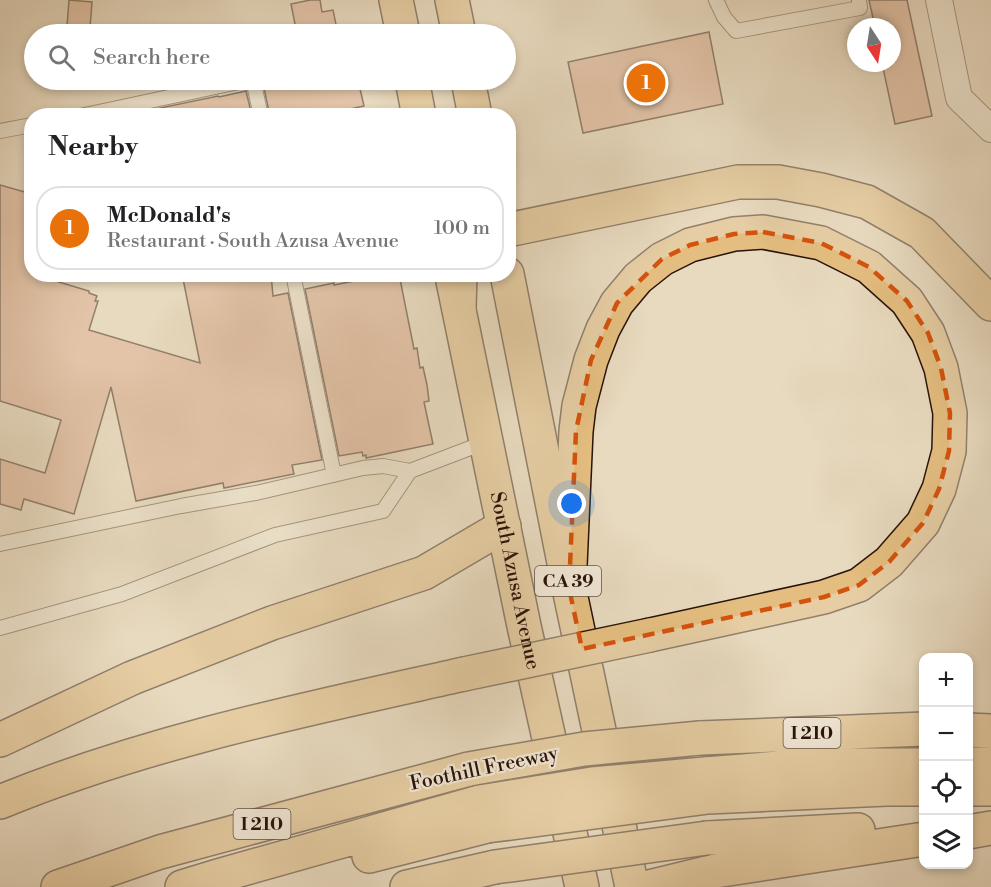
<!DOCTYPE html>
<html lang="en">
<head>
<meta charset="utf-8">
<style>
	body { margin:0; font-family:"Libre Bodoni",serif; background:#f2f2f2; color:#202124 }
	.controls { position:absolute; right:18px; bottom:18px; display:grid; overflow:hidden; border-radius:12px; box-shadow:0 3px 9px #0003 }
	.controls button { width:54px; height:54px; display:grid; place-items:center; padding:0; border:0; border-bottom:2px solid #e0e0e0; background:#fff; color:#202124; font:30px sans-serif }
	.compass { position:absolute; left:847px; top:18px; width:54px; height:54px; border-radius:50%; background:#fff; box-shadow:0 3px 9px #0003; rotate:168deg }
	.you { position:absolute; left:572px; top:504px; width:21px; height:21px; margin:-15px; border:4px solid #fff; border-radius:50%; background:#1a73e8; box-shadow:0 0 0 9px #1a73e833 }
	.badge { display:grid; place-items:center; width:39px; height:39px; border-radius:50%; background:#111827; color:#fff; font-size:20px; font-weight:700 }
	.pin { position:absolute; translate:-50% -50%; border:3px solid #fff; box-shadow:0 2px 6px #0006 }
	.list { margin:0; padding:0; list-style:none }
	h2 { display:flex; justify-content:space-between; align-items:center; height:78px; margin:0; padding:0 24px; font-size:26px }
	h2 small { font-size:20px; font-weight:400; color:#757577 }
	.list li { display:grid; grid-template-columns:39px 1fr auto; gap:18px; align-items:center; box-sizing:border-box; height:84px; margin:0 12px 12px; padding:0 12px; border:2px solid #e0e0e0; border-radius:24px }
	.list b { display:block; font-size:22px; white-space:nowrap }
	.list p { margin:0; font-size:20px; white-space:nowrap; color:#757577 }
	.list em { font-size:20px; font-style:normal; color:#757577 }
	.icon { flex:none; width:33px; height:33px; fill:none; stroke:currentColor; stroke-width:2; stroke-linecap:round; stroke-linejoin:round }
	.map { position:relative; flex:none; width:991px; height:887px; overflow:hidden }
	.search { position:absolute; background:#fff; box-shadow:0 3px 9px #0003; left:24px; top:24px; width:492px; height:66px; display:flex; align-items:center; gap:15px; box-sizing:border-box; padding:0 21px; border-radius:33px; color:#757577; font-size:22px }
	.panel { position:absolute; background:#fff; box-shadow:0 3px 9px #0003; left:24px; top:108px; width:492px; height:174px; border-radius:24px }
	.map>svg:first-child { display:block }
</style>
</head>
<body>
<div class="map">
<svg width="991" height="887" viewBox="0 0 991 887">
	<rect width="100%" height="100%" fill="#e8dabf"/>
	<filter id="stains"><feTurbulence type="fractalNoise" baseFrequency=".00333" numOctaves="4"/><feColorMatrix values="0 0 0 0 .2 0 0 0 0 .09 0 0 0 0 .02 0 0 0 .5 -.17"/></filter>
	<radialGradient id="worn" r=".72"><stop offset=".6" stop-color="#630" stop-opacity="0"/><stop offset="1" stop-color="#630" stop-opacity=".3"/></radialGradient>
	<path fill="#dea88c" stroke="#281209" stroke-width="1.5" d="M69,0L92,2L90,28L67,26Z
		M310,0H320L322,12L333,10L338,34H297L291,4Z
		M869,0H907L932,116L895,124L882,63H892V27H875Z
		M709,32L723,104L583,133L568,62Z
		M286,80H358L364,106L317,116H270L264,88L286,83Z
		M246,91L252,116H142L141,112L218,96L219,97Z
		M0,185L32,194V274L89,291V293L97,296L95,301H98L89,330L200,363L182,274H271L273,296L288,293L322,460L292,465L294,474L224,488L223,483L136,501L111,387L74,514L24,499L21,510L0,504V459L45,473L61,420L0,401Z
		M388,274H399L414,349L417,348L420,368L423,367L427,385L429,401L424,402L433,444L366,458V455L363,456L362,452L339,456L305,289L334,283V285Z"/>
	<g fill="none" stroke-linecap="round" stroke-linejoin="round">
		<defs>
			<path id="service" d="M716,0L724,17L736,31L860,8L859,0
				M253,80L261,116
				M80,116L248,80
				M0,131L32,125
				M293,274L334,475
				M0,544L181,506L256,493L363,468L383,466L410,471L486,442
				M0,628L122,594L275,535L383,511L410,471"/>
			<path id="minor" d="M939,0L959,98L991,129"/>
			<g id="primary">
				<path d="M396,0L403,34"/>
				<path d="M452,0L459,34"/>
				<path d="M412,80L419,116"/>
				<path d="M468,80L475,116"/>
				<path d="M507,274L569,588L632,887"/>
				<path id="s1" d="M453,281L524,626L582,887"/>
			</g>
			<path id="motorway" d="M508,230L738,182H778L821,190L867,202L922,233L991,304
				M459,309L460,274
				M569,588L576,431L579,406L591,360L603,329L617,303L638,278L662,259L690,245L734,234L763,232L821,243L869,267L907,301L928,333L941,368L950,413L949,451L939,489L923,523L889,562L859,585L824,597L650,635
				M968,730L991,731
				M700,738L924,729
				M0,740L132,678L272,623L424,573L504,526
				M968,764H991
				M705,774L816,765H924
				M968,789H991
				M708,797L887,789H924
				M0,802C149,741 307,709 464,674
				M968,832L991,828
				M707,838L858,830
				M369,856L487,826
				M58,887L160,852L469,769
				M182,887L218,876L480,802
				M407,887L495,867
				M649,887L715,871L924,839"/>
		</defs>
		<use href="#service" stroke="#584436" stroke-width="16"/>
		<use href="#minor" stroke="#584436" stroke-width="28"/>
		<use href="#primary" stroke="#281209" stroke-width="36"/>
		<use href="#motorway" stroke="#281209" stroke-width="36"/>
		<use href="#service" stroke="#f0e7d5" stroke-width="14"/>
		<use href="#minor" stroke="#f0e7d5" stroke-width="26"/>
		<use href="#primary" stroke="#e4bd80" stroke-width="33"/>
		<use href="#motorway" stroke="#e4bd80" stroke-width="33"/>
		<defs>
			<path id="motorway-bridge" d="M464,674L650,635
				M469,769L584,749L700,738
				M480,802L592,784L705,774
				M487,826L708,797
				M495,867L707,838"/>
		</defs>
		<use href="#motorway-bridge" stroke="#281209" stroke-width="36" stroke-linecap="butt"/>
		<use href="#motorway-bridge" stroke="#e4bd80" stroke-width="33"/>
	</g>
	<path d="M0 0H991V887H0ZM763,232L821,243L869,267L907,301L928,333L941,368L950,413L949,451L939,489L923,523L889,562L859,585L824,597L582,649L569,588L576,431L591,360L617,303L662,259L690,245L734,234Z" fill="#e8dabf" fill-opacity=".55" fill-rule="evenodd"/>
	<path fill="none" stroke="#d5520c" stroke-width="4.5" stroke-dasharray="12 8" stroke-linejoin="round" d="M763,232L821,243L869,267L907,301L928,333L941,368L950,413L949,451L939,489L923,523L889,562L859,585L824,597L582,649L569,588L576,431L591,360L617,303L662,259L690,245L734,234Z"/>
	<g text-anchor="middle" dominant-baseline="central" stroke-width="4.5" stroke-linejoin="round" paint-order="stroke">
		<g fill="#f0e7d5" stroke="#645246" stroke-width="1.5">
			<rect x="535" y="566" width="66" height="30" rx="4.5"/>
			<rect x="783.5" y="718" width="57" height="30" rx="4.5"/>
			<rect x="233.5" y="809" width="57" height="30" rx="4.5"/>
		</g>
		<g font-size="18" font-weight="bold" fill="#281209">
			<text x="568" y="581">CA 39</text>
			<text x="812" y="733">I 210</text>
			<text x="262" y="824">I 210</text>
		</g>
		<g font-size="20" fill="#281209" stroke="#f0e7d5">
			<text stroke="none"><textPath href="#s1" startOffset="306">South Azusa Avenue</textPath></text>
			<text transform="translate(484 769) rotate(-12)">Foothill Freeway</text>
		</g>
	</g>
	<rect width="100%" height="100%" filter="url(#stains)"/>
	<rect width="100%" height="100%" fill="url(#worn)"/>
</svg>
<div class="controls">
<button>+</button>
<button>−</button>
<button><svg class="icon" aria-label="locate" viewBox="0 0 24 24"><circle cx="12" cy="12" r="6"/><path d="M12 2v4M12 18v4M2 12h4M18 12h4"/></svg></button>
<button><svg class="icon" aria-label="layers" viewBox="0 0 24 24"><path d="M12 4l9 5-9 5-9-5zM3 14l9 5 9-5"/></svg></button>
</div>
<svg class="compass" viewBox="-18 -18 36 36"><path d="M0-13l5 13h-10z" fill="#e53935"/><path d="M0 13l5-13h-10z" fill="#757577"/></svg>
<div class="you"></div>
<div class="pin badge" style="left:646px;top:83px;background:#e8710a">1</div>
<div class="search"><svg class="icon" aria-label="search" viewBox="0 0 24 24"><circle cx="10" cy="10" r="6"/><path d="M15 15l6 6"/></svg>Search here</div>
<section class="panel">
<h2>Nearby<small></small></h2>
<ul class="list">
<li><span class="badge" style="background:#e8710a">1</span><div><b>McDonald's</b><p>Restaurant · South Azusa Avenue</p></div><em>100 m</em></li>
</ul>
</section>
</div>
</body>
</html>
